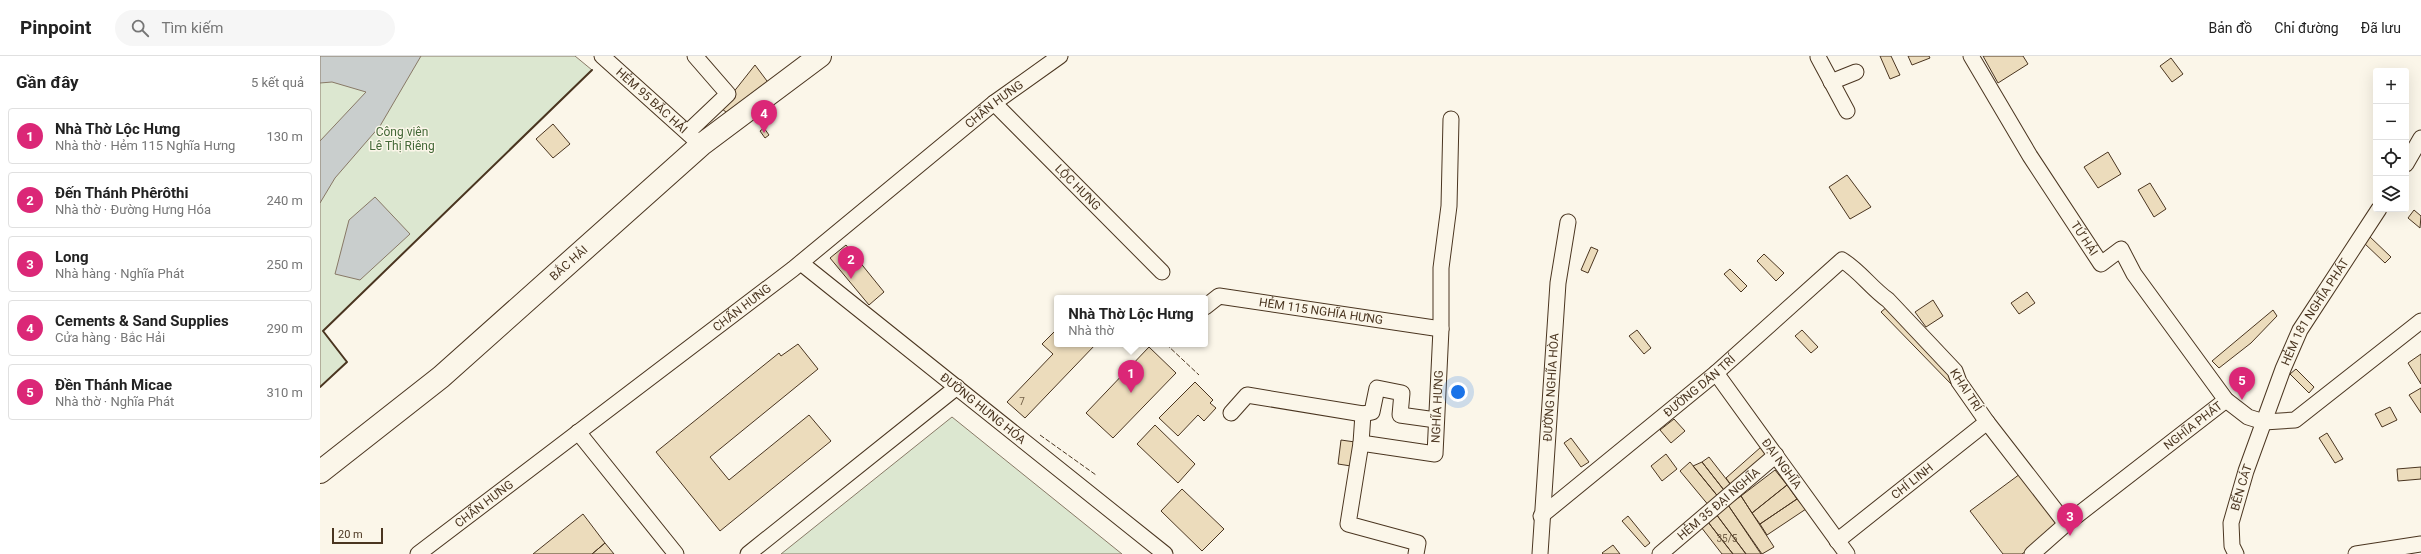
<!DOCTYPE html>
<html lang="vi">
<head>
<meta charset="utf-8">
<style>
	body { margin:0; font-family:Roboto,sans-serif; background:#f6f6f6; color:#222 }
	.controls { position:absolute; right:12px; top:12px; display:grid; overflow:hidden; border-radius:4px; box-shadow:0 4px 16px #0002 }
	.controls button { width:36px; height:36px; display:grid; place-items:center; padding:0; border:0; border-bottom:1px solid #e0e0e0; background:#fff; color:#222; font:20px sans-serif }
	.scale { position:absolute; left:12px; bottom:10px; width:51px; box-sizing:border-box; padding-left:4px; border:2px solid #4a3520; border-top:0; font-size:11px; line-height:14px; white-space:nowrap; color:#4a3520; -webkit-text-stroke:3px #fbf6e9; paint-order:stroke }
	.you { position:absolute; left:1138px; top:336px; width:14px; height:14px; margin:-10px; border:3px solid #fff; border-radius:50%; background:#1a73e8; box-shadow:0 0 0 6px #1a73e833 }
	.badge { display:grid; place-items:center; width:26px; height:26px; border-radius:50%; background:#db2777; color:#fff; font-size:13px; font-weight:700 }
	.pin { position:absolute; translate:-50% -33px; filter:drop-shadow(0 1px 2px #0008) }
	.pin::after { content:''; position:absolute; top:21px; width:14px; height:12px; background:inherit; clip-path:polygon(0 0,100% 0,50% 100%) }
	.popup { position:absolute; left:734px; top:239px; width:154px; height:52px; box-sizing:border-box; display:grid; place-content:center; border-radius:4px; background:#fff; filter:drop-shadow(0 1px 3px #0005); font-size:13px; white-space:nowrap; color:#767676 }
	.popup b { font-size:15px; color:#222 }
	.popup::after { content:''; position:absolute; left:50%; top:100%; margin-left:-8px; border:8px solid transparent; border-top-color:#fff }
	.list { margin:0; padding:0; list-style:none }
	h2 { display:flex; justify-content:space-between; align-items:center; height:52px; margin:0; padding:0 16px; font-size:17px }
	h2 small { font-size:13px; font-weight:400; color:#767676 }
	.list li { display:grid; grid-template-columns:26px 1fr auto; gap:12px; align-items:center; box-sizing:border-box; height:56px; margin:0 8px 8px; padding:0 8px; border:1px solid #e0e0e0; border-radius:4px }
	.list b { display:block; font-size:15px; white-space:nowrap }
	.list p { margin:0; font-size:13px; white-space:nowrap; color:#767676 }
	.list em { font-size:13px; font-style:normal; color:#767676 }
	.icon { flex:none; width:22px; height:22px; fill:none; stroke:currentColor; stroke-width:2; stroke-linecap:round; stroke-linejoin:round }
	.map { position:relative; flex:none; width:2101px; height:498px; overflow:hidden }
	header { display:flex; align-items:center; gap:24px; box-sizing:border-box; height:56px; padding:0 20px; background:#fff; border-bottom:1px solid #e0e0e0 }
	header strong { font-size:19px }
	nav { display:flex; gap:22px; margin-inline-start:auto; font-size:14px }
	.search { width:280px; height:36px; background:#f6f6f6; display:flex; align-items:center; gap:10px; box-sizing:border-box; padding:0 14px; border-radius:22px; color:#767676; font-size:15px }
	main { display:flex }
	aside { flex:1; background:#fff }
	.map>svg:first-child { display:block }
</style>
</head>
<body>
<header>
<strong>Pinpoint</strong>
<div class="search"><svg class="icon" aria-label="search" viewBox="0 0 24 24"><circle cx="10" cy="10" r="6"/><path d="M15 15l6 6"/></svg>Tìm kiếm</div>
<nav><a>Bản đồ</a><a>Chỉ đường</a><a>Đã lưu</a></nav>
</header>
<main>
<aside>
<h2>Gần đây<small>5 kết quả</small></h2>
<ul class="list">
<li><span class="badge">1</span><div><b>Nhà Thờ Lộc Hưng</b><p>Nhà thờ · Hẻm 115 Nghĩa Hưng</p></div><em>130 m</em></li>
<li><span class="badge">2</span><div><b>Đến Thánh Phêrôthi</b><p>Nhà thờ · Đường Hưng Hóa</p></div><em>240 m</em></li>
<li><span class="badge">3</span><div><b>Long</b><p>Nhà hàng · Nghĩa Phát</p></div><em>250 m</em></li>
<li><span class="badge">4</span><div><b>Cements &amp; Sand Supplies</b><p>Cửa hàng · Bắc Hải</p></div><em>290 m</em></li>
<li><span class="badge">5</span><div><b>Đền Thánh Micae</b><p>Nhà thờ · Nghĩa Phát</p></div><em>310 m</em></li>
</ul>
</aside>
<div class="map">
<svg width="2101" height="498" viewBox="0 0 2101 498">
	<rect width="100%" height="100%" fill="#fbf6e9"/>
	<path fill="#dce7d0" stroke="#887966" d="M0,0H255L272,14L3,275L27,306L0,331Z
		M632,361L802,498H461Z"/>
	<path fill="#c9cecd" stroke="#887966" d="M0,0H101L60,70L15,122L0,147V85L46,36L12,26L0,27Z
		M55,141L90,178L40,224L15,218L29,164Z"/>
	<path fill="#ecdcbc" stroke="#4a3520" d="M1560,0H1571L1580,19L1570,23Z
		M1588,0H1609L1610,2L1592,9Z
		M1663,0H1703L1708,8L1678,27Z
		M1851,2L1863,18L1852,26L1840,10Z
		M435,9L450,29L412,61L401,52Z
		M233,68L250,88L233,102L216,83Z
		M444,72L449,79L445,82L440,75Z
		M1788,96L1801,118L1778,132L1764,111Z
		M1527,119L1551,151L1530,163L1509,131Z
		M1830,127L1846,153L1834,161L1818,134Z
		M2094,154L2101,160L2100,172L2088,162Z
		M2049,180L2071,201L2065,207L2043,186Z
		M526,189L564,236L549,249L510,202Z
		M1271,191L1278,194L1268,217L1261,214Z
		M1444,198L1464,217L1456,225L1437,205Z
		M1410,213L1427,230L1421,236L1404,218Z
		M1707,236L1715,247L1699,258L1691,247Z
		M1613,244L1623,260L1606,271L1595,256Z
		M1568,250L1639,322L1632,329L1561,256Z
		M1953,254L1957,260L1931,287L1899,312L1892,305Z
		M737,273V288H776L705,362L687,346L733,298L722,288Z
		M1317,274L1331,292L1324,298L1309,280Z
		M1482,274L1498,291L1491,297L1475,280Z
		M478,288L498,313L390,401L409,424L489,359L511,385L400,475L336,396L459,297L461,300Z
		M829,291L856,317L793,382L766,357Z
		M2101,298V328L2088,307Z
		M1976,313L1994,331L1989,337L1970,318Z
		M875,326L893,344L890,347L896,352L884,365L878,359L858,380L839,362Z
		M2101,332V357L2089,339Z
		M2070,351L2077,364L2062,371L2055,358Z
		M1354,363L1365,375L1351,387L1340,374Z
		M835,369L875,408L858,427L817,388Z
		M2007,377L2023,403L2015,407L1999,382Z
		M1251,382L1269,406L1261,411L1244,387Z
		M1021,384L1035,386L1031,410L1018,408Z
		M1441,391L1450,402L1414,433L1406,422Z
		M1346,398L1357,413L1342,425L1331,410Z
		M1389,401L1414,433L1407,438L1382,406Z
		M1370,406L1400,443L1390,451L1360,415Z
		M1382,406L1407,438L1400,443L1373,410Z
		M2101,411V423L2078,425L2077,413Z
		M1455,414L1467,429L1432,457L1421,440Z
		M1700,418L1740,469L1702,498H1683L1650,455Z
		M1467,429L1477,443L1440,468L1432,457Z
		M862,433L904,473L882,495L841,455Z
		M1421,440L1454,491L1442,498L1408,449Z
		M1477,443L1486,453L1447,479L1440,468Z
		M1408,449L1441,498H1426L1396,458Z
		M263,458L285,487L272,498H213Z
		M1396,458L1426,498H1413L1388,466Z
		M1308,460L1330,487L1325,491L1302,465Z
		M1388,466L1413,498H1402L1381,471Z
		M285,487L294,498H272Z
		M1293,489L1300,498H1283L1282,497Z"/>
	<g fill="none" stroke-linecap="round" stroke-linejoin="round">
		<defs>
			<g id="street">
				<path id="s1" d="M282,0L381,89"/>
				<path id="s2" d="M1651,0L1710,100L1781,208L1801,193L1814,218L1906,344L1928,361L1944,366L1975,364L2101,265"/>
				<path d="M1498,1L1527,55"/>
				<path d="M1511,26L1536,16"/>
				<path id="s3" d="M674,47L842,216"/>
				<path d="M368,76L408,38L375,0"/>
				<path d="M2086,108L2101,82"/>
				<path id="s4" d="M481,207L845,498"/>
				<path id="s5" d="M885,251L899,240L1121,273"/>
				<path id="s6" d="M1396,317L1527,498"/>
				<path d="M911,357L927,339L1043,358L1041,387"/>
				<path d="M1043,358L1052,356L1057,332L1082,337L1080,359L1116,364"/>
				<path d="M258,376L356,498"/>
				<path id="s7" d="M1221,460L1396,317L1522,204C1540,215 1551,232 1568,244L1635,315L1639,326L1667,366L1746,468"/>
				<path id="s8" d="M1517,485L1667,366"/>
				<path id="s9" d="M98,498L473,213L674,47L740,0"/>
				<path d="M428,498L637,331"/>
				<path id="s10" d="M1096,498L1098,487L1028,468L1041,387L1115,398L1121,273V212L1129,150L1131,63"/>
				<path id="s11" d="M1220,498L1238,227L1248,166"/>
				<path id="s12" d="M1340,498L1456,399"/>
				<path id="s13" d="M1712,498L1746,468L1906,344"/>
				<path id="s14" d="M1916,498L1912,490L1911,467L1926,415L1963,313L1980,274L2059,153"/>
				<path d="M2036,498L2101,488"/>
			</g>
			<g id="secondary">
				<path id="s15" d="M0,416L121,321L381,89L500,0"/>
			</g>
		</defs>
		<use href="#street" stroke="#4a3520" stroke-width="17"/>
		<use href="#secondary" stroke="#4a3520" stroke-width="24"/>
		<use href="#street" stroke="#fbf6e9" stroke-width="15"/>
		<use href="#secondary" stroke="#fbf6e9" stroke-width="22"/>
		<path stroke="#4a3520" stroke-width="1" stroke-dasharray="5 2" stroke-linecap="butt" d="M846,288L879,319
			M720,379L776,419"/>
		<path stroke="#4a3520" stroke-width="2" d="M0,331L27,306L3,275L272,14"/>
	</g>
	<g text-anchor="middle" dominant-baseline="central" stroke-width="3" stroke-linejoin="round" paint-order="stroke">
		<g font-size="10" fill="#725f47">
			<text x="702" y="345">7</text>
			<text x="1407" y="482">35/5</text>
		</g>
		<g font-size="12" fill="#4a3520" stroke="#fbf6e9">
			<text stroke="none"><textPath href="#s1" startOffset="67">HẺM 95 BẮC HẢI</textPath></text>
			<text stroke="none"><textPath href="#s9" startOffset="731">CHẤN HƯNG</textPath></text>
			<text stroke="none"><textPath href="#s3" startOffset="119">LỘC HƯNG</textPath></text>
			<text stroke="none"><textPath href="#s2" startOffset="215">TỨ HẢI</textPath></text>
			<text stroke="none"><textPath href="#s15" startOffset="325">BẮC HẢI</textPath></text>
			<text stroke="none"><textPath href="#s9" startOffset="407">CHẤN HƯNG</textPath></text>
			<text stroke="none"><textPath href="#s5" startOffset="121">HẺM 115 NGHĨA HƯNG</textPath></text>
			<text stroke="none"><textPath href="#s14" startOffset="260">HẺM 181 NGHĨA PHÁT</textPath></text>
			<text stroke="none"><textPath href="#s7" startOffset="205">ĐƯỜNG DÂN TRÍ</textPath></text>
			<text stroke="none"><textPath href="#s11" startOffset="167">ĐƯỜNG NGHĨA HÒA</textPath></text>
			<text transform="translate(1646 334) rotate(57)">KHAI TRÍ</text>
			<text stroke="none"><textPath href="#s10" startOffset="288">NGHĨA HƯNG</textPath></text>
			<text stroke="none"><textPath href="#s4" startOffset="233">ĐƯỜNG HƯNG HÓA</textPath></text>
			<text stroke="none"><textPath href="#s13" startOffset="206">NGHĨA PHÁT</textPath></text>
			<text stroke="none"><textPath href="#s6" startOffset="112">ĐẠI NGHĨA</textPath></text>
			<text stroke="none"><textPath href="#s8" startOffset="96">CHÍ LINH</textPath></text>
			<text stroke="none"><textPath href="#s14" startOffset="69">BẾN CÁT</textPath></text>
			<text stroke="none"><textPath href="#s9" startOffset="83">CHẤN HƯNG</textPath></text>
			<text stroke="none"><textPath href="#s12" startOffset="77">HẺM 35 ĐẠI NGHĨA</textPath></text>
		</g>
		<g font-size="12" fill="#436837" stroke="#fbf6e9">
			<text x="82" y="76">Công viên<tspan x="82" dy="14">Lê Thị Riêng</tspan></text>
		</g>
	</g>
</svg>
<div class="controls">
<button>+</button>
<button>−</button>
<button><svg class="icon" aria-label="locate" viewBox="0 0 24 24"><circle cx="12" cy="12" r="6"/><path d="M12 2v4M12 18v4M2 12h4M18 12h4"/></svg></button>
<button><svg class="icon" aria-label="layers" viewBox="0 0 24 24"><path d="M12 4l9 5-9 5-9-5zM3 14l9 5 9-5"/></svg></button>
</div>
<div class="scale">20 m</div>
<div class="you"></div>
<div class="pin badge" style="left:811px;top:337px">1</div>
<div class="popup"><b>Nhà Thờ Lộc Hưng</b>Nhà thờ</div>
<div class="pin badge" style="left:531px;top:223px">2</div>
<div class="pin badge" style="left:1750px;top:480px">3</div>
<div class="pin badge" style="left:444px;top:77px">4</div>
<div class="pin badge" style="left:1922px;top:344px">5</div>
</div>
</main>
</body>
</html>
